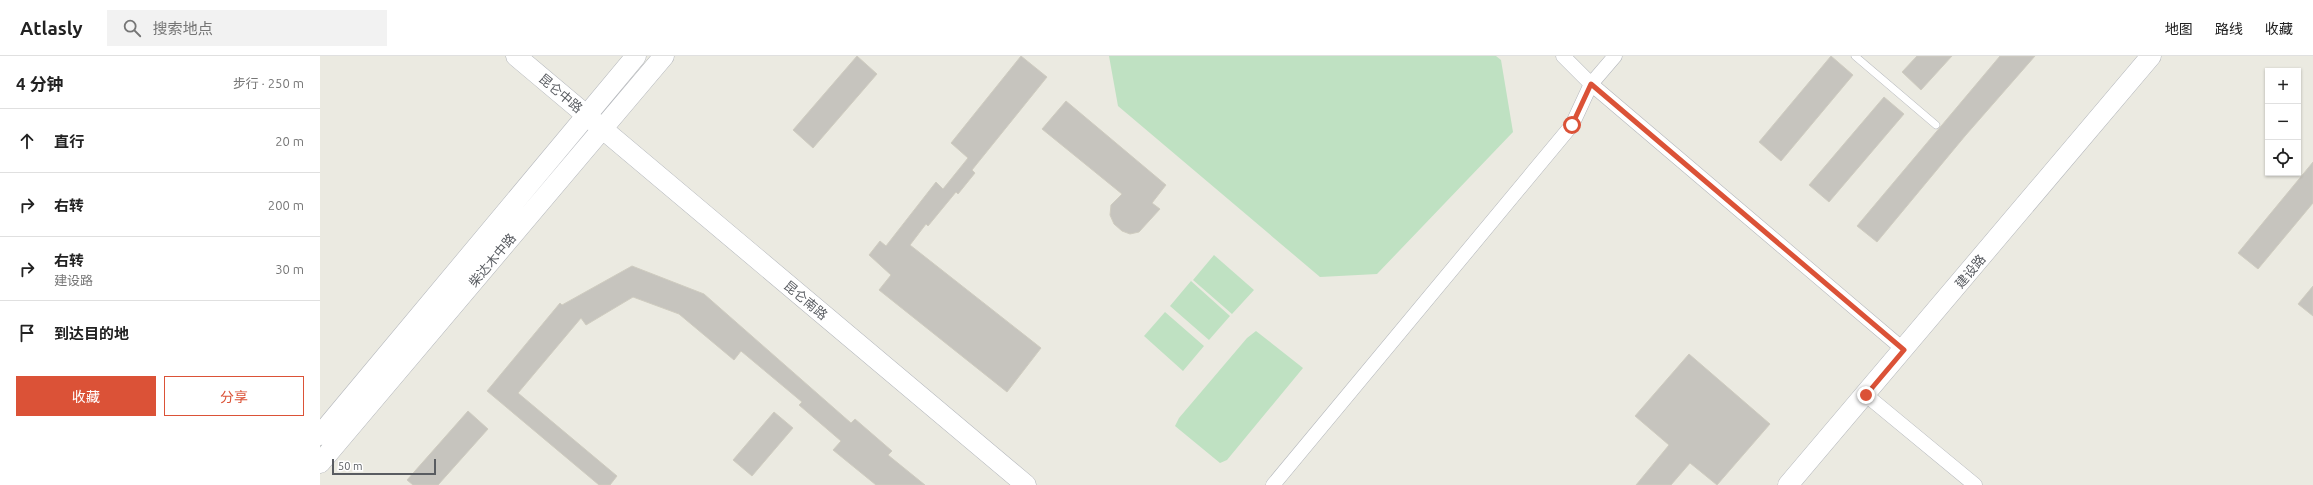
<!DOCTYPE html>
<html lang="zh">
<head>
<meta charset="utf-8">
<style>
	body { margin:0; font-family:Ubuntu,"Noto Sans SC",sans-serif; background:#f2f2f2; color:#222 }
	.controls { position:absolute; right:12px; top:12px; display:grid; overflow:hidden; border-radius:0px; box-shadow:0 1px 3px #0004 }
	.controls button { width:36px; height:36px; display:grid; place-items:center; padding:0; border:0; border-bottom:1px solid #e0e0e0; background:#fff; color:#222; font:20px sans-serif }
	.scale { position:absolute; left:12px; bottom:10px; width:104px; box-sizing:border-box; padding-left:4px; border:2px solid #595c61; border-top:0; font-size:11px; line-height:14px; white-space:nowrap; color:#595c61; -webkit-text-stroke:3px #fff; paint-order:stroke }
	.stop { position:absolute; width:12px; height:12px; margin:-9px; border:3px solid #db5237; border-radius:50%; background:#fff }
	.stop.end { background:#db5237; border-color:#fff; box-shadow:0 1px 4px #0008 }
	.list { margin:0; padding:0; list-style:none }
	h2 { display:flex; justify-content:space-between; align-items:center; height:52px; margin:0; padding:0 16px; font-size:17px }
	h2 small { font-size:13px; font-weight:400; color:#767676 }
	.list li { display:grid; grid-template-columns:26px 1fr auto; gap:12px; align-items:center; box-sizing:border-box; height:64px; padding:0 16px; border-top:1px solid #e0e0e0 }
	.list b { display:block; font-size:15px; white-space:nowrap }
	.list p { margin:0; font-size:13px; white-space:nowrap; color:#767676 }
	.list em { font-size:13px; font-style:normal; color:#767676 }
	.actions { display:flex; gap:8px; padding:12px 16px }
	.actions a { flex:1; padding:9px 0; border:1px solid #db5237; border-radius:0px; text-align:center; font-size:14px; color:#db5237 }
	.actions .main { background:#db5237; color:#fff }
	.icon { flex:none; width:22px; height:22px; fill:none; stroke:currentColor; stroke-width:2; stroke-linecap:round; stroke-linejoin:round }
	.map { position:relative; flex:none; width:1993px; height:429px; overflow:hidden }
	header { display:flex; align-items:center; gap:24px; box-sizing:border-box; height:56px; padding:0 20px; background:#fff; border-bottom:1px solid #e0e0e0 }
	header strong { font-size:19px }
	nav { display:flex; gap:22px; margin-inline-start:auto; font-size:14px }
	.search { width:280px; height:36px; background:#f2f2f2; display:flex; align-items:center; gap:10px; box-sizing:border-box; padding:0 14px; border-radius:0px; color:#767676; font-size:15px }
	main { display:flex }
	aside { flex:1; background:#fff }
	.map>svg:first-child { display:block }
</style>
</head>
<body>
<header>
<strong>Atlasly</strong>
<div class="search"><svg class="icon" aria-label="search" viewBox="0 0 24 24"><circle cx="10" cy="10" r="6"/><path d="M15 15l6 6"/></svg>搜索地点</div>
<nav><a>地图</a><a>路线</a><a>收藏</a></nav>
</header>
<main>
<aside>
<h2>4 分钟<small>步行 · 250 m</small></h2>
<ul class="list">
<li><svg class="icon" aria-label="ahead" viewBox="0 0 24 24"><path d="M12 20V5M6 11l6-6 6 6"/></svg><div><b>直行</b></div><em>20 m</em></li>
<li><svg class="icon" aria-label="right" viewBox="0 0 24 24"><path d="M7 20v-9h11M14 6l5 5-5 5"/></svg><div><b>右转</b></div><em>200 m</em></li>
<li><svg class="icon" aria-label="right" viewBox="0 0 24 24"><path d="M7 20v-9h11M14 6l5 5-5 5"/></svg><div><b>右转</b><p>建设路</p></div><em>30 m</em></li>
<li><svg class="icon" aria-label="arrive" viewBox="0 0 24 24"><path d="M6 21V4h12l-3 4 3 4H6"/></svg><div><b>到达目的地</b></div></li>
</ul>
<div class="actions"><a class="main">收藏</a><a>分享</a></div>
</aside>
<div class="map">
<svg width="1993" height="429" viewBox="0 0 1993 429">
	<rect width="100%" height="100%" fill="#ebeae1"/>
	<path fill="#bfe1c2" d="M789,0H1176L1181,4L1193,76L1057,218L1000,221L798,50Z
		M894,199L934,234L912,258L873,224Z
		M871,225L910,260L889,284L850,250Z
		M845,256L884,290L863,315L824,280Z
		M936,275L983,312L907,404L900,407L855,370L859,362L927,282Z"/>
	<path fill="#c6c4be" stroke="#cfccc0" d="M537,0L557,18L493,92L473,74Z
		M701,0L727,21L652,114L655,117L638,138L636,136L608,170L606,168L590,189L721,292L687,336L559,234L571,219L549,199L560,185L566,190L616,126L623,133L648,102L631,87Z
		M1511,0L1533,19L1461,105L1439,86Z
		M1597,0H1632L1601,34L1582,16Z
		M1680,0H1715L1645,80L1557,186L1537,170Z
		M1564,41L1584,58L1509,146L1489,129Z
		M746,45L846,129L832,147L840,153L819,176L810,178L802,175L794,168L790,159L791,149L802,138L722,73Z
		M1993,106V147L1938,213L1918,197Z
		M312,210L384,238L531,367L535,363L572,395L568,399L605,429H556L513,394L521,385L479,349L482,346L421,295L414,304L359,258L313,241L266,269L261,262L198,337L297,420L290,429H279L167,335L240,247L242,249Z
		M1993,230V260L1978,248Z
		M1369,298L1450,368L1397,429L1370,407L1351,429H1316L1349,389L1315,360Z
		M148,355L168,373L118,429H93L87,424Z
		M454,356L473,372L432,420L413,404Z"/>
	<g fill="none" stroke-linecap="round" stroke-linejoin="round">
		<defs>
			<path id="lane" d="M1535,0L1616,69"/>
			<path id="street" d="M1243,0L1271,28L1584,294
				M1546,339L1655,429
				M953,429L1252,69L1271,28L1295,0"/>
			<path id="secondary" d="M196,0L706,429
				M0,379L316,0
				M0,407L344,0
				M1468,429L1831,0"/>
		</defs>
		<use href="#lane" stroke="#b3b6bb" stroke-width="8"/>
		<use href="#street" stroke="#b3b6bb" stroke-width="15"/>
		<use href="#secondary" stroke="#b4b7bc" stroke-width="21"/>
		<use href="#lane" stroke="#fff" stroke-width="7"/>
		<use href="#street" stroke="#fff" stroke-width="14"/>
		<use href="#secondary" stroke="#fff" stroke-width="20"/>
	</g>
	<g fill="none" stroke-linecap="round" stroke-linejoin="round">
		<path stroke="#db5237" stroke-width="5" d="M1252,69L1271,28L1584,294L1546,339"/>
	</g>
	<g text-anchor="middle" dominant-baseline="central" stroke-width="3" stroke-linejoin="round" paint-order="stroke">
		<g font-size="13" fill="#595c61" stroke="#fff">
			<text transform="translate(241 37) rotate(40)">昆仑中路</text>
			<text transform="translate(172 204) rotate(-50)">柴达木中路</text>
			<text transform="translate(1650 215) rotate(-50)">建设路</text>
			<text transform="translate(486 244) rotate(40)">昆仑南路</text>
		</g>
	</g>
</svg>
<div class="controls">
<button>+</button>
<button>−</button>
<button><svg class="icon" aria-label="locate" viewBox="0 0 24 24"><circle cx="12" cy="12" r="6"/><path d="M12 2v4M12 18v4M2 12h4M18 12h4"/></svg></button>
</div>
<div class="scale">50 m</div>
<div class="stop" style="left:1252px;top:69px"></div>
<div class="stop end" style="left:1546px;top:339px"></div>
</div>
</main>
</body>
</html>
